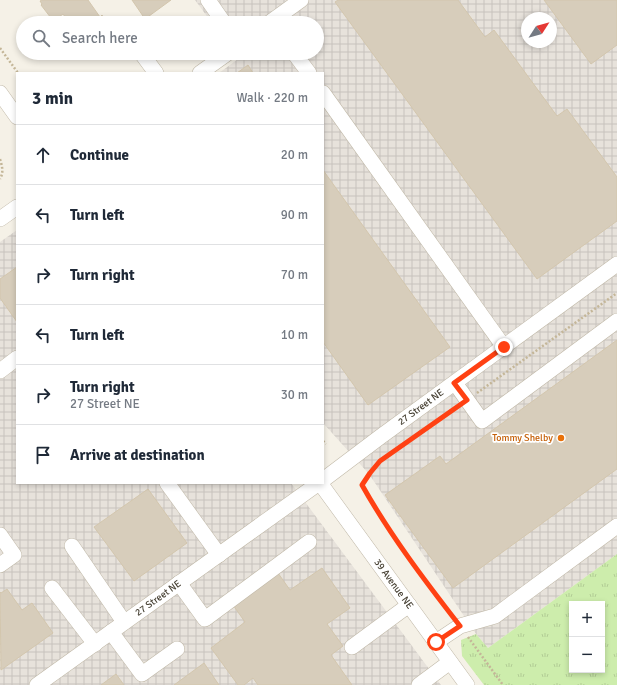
<!DOCTYPE html>
<html lang="en">
<head>
<meta charset="utf-8">
<style>
	body { margin:0; font-family:Signika,sans-serif; background:#f2f2f3; color:#1f2937 }
	.controls { position:absolute; right:12px; bottom:12px; display:grid; overflow:hidden; border-radius:0px; box-shadow:0 2px 6px #0003 }
	.controls button { width:36px; height:36px; display:grid; place-items:center; padding:0; border:0; border-bottom:1px solid #e0e1e3; background:#fff; color:#1f2937; font:20px sans-serif }
	.compass { position:absolute; left:521px; top:12px; width:36px; height:36px; border-radius:50%; background:#fff; box-shadow:0 2px 6px #0003; rotate:54deg }
	.stop { position:absolute; width:12px; height:12px; margin:-9px; border:3px solid #ff4113; border-radius:50%; background:#fff }
	.stop.end { background:#ff4113; border-color:#fff; box-shadow:0 1px 4px #0008 }
	.list { margin:0; padding:0; list-style:none }
	h2 { display:flex; justify-content:space-between; align-items:center; height:52px; margin:0; padding:0 16px; font-size:17px }
	h2 small { font-size:13px; font-weight:400; color:#747a83 }
	.list li { display:grid; grid-template-columns:26px 1fr auto; gap:12px; align-items:center; box-sizing:border-box; height:60px; padding:0 16px; border-top:1px solid #e0e1e3 }
	.list b { display:block; font-size:15px; white-space:nowrap }
	.list p { margin:0; font-size:13px; white-space:nowrap; color:#747a83 }
	.list em { font-size:13px; font-style:normal; color:#747a83 }
	.icon { flex:none; width:22px; height:22px; fill:none; stroke:currentColor; stroke-width:2; stroke-linecap:round; stroke-linejoin:round }
	.map { position:relative; flex:none; width:617px; height:685px; overflow:hidden }
	.search { position:absolute; background:#fff; box-shadow:0 2px 6px #0003; left:16px; top:16px; width:308px; height:44px; display:flex; align-items:center; gap:10px; box-sizing:border-box; padding:0 14px; border-radius:22px; color:#747a83; font-size:15px }
	.panel { position:absolute; background:#fff; box-shadow:0 2px 6px #0003; left:16px; top:72px; width:308px; height:412px; border-radius:0px }
	.map>svg:first-child { display:block }
</style>
</head>
<body>
<div class="map">
<svg width="617" height="685" viewBox="0 0 617 685">
	<defs>
		<pattern id="industrial-grid" width="8" height="8" patternUnits="userSpaceOnUse"><rect width="8" height="8" fill="#e7e2db"/><path d="M0 4h8M4 0v8" fill="none" stroke="#c8c3bd"/></pattern>
		<pattern id="grass-tufts" width="24" height="20" patternUnits="userSpaceOnUse"><rect width="24" height="20" fill="#cdedac"/><path d="M3 7l-1-3M5 7V3M7 7l1-3M15 17l-1-3M17 17v-4M19 17l1-3" fill="none" stroke="#b2cc95"/></pattern>
	</defs>
	<rect width="100%" height="100%" fill="#f5f1e7"/>
	<path fill="url(#industrial-grid)" fill-rule="evenodd" d="M195,0H617V554L488,648L476,634L369,474L323,423V73H219L238,59L233,53H317V23H212ZM527,18H551V42H527Z
		M17,230V483H291L441,685H0V242Z"/>
	<path fill="url(#grass-tufts)" fill-rule="evenodd" d="M617,554V685H484L462,656L461,640L476,634L488,648ZM572,604H602V670H572Z"/>
	<path fill="#d7cdbb" stroke="#d3c6ad" d="M42,0H88L100,17L102,15L107,23H73L70,20L68,21L63,14L55,20L53,18H51L41,5L42,4L40,1Z
		M132,0H171L145,19Z
		M338,0H458L485,37L494,30L557,116L567,109L617,177V221L537,279L335,2Z
		M544,0H617V45L591,64Z
		M248,65L253,73H237Z
		M323,170L450,347L368,405L323,342Z
		M17,267V322L0,298V279Z
		M617,340V469L453,588L385,495L440,456L446,464Z
		M148,489L187,543L134,581L94,527Z
		M322,568L350,608L327,624L343,646L331,655L352,685H258L253,678L244,685H238L211,648L245,622L233,605L278,573L290,590Z
		M7,589L22,610L32,603L53,633L1,670L0,592L1,593Z
		M204,663L219,685H174Z
		M116,674L124,685H101Z"/>
	<g fill="none" stroke-linecap="round" stroke-linejoin="round">
		<defs>
			<g id="minor">
				<path d="M208,0L224,23"/>
				<path d="M269,23L301,0"/>
				<path d="M294,53L309,73"/>
				<path d="M142,54L156,73"/>
				<path d="M200,73L228,53"/>
				<path d="M0,93L17,117"/>
				<path d="M323,93L504,347"/>
				<path d="M0,219L17,207"/>
				<path d="M0,371L17,358"/>
				<path d="M455,383L482,421L617,321"/>
				<path id="s1" d="M323,480L380,437L617,264"/>
				<path d="M167,483L219,555"/>
				<path id="s2" d="M320,483L467,685"/>
				<path d="M0,535L14,555L0,565"/>
				<path d="M72,546L124,622"/>
				<path d="M179,583L205,619L309,542"/>
				<path d="M52,588L95,644"/>
				<path d="M111,632L142,674L177,649"/>
				<path d="M436,642L460,626L495,616L617,526"/>
				<path d="M352,647L409,605"/>
				<path id="s3" d="M37,685L319,483"/>
				<path d="M419,685L450,662"/>
			</g>
		</defs>
		<use href="#minor" stroke="#c1b9a8" stroke-width="16"/>
		<path stroke="#c4b698" stroke-width="2.5" stroke-dasharray="2 2" stroke-linecap="butt" d="M0,48L18,73
			M0,159C2,166 4,172 0,179
			M477,393L617,293
			M323,441L326,444
			M452,615C420,574 387,531 362,485L370,473L380,461L457,407
			M468,637L503,685"/>
		<use href="#minor" stroke="#fff" stroke-width="15"/>
	</g>
	<g fill="none" stroke-linecap="round" stroke-linejoin="round">
		<path stroke="#ff4113" stroke-width="5" d="M436,642L460,626C425,581 390,535 362,485L370,473L380,461L467,400L454,383L504,347"/>
	</g>
	<circle fill="#e8710a" stroke="#fff" stroke-width="1.5" cx="561" cy="438" r="4"/>
	<g text-anchor="middle" dominant-baseline="central" stroke-width="3.5" stroke-linejoin="round" paint-order="stroke">
		<g font-size="10" fill="#484235" stroke="#fff">
			<text stroke="none"><textPath href="#s1" startOffset="122">27 Street NE</textPath></text>
			<text stroke="none"><textPath href="#s2" startOffset="125">39 Avenue NE</textPath></text>
			<text stroke="none"><textPath href="#s3" startOffset="149">27 Street NE</textPath></text>
		</g>
		<g font-size="10" fill="#c56008" stroke="#fff" text-anchor="end">
			<text x="553" y="438">Tommy Shelby</text>
		</g>
	</g>
</svg>
<div class="controls">
<button>+</button>
<button>−</button>
</div>
<svg class="compass" viewBox="-18 -18 36 36"><path d="M0-13l5 13h-10z" fill="#e53935"/><path d="M0 13l5-13h-10z" fill="#747a83"/></svg>
<div class="stop" style="left:436px;top:642px"></div>
<div class="stop end" style="left:504px;top:347px"></div>
<div class="search"><svg class="icon" aria-label="search" viewBox="0 0 24 24"><circle cx="10" cy="10" r="6"/><path d="M15 15l6 6"/></svg>Search here</div>
<section class="panel">
<h2>3 min<small>Walk · 220 m</small></h2>
<ul class="list">
<li><svg class="icon" aria-label="ahead" viewBox="0 0 24 24"><path d="M12 20V5M6 11l6-6 6 6"/></svg><div><b>Continue</b></div><em>20 m</em></li>
<li><svg class="icon" aria-label="left" viewBox="0 0 24 24"><path d="M17 20v-9H6M10 6l-5 5 5 5"/></svg><div><b>Turn left</b></div><em>90 m</em></li>
<li><svg class="icon" aria-label="right" viewBox="0 0 24 24"><path d="M7 20v-9h11M14 6l5 5-5 5"/></svg><div><b>Turn right</b></div><em>70 m</em></li>
<li><svg class="icon" aria-label="left" viewBox="0 0 24 24"><path d="M17 20v-9H6M10 6l-5 5 5 5"/></svg><div><b>Turn left</b></div><em>10 m</em></li>
<li><svg class="icon" aria-label="right" viewBox="0 0 24 24"><path d="M7 20v-9h11M14 6l5 5-5 5"/></svg><div><b>Turn right</b><p>27 Street NE</p></div><em>30 m</em></li>
<li><svg class="icon" aria-label="arrive" viewBox="0 0 24 24"><path d="M6 21V4h12l-3 4 3 4H6"/></svg><div><b>Arrive at destination</b></div></li>
</ul>
</section>
</div>
</body>
</html>
